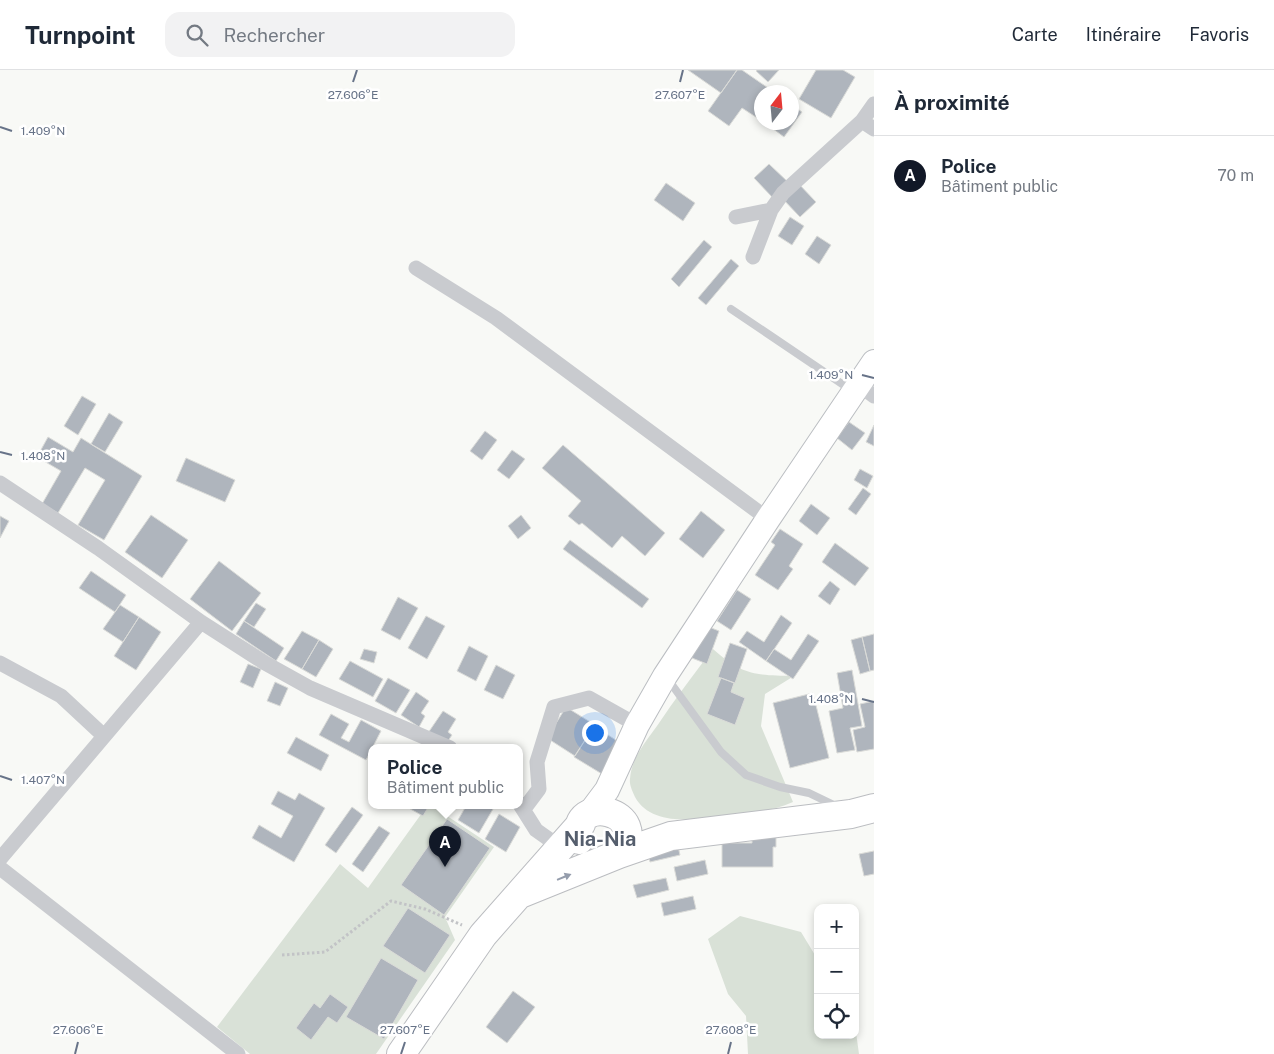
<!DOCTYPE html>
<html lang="fr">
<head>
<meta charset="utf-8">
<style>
	body { margin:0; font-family:"Public Sans",sans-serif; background:#f2f2f3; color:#1f2937 }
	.controls { position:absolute; right:15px; bottom:15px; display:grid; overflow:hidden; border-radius:10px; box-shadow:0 2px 8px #0003 }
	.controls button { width:45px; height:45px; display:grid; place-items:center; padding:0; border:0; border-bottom:1px solid #e0e1e3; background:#fff; color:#1f2937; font:25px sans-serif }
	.compass { position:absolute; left:754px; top:15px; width:45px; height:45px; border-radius:50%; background:#fff; box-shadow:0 2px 8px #0003; rotate:16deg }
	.you { position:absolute; left:594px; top:662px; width:18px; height:18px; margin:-12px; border:4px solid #fff; border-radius:50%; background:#1a73e8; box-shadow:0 0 0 8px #1a73e833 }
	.badge { display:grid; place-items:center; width:32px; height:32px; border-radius:50%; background:#111827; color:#fff; font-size:16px; font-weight:700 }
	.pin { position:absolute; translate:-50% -41px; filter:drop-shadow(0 1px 2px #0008) }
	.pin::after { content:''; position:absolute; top:26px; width:18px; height:15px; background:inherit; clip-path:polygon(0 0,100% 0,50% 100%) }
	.popup { position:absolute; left:368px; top:674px; width:155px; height:65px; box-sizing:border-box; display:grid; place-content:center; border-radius:10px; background:#fff; filter:drop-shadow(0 1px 4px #0005); font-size:16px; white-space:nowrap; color:#747a83 }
	.popup b { font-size:19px; color:#1f2937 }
	.popup::after { content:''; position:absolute; left:50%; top:100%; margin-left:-10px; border:10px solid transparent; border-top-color:#fff }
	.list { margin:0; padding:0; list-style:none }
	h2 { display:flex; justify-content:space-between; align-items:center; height:65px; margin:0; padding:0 20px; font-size:21px }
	h2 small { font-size:16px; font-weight:400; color:#747a83 }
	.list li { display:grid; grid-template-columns:32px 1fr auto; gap:15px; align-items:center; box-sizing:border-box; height:80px; padding:0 20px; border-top:1px solid #e0e1e3 }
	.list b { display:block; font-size:19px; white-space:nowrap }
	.list p { margin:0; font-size:16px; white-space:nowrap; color:#747a83 }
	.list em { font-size:16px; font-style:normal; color:#747a83 }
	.icon { flex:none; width:28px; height:28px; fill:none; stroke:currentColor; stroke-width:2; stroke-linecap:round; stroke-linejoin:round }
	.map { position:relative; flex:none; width:874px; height:984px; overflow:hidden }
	header { display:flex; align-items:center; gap:30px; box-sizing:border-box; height:70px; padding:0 25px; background:#fff; border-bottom:1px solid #e0e1e3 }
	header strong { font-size:24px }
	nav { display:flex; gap:28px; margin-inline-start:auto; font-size:18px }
	.search { width:350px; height:45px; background:#f2f2f3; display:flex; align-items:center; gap:12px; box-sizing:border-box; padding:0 18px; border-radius:15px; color:#747a83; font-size:19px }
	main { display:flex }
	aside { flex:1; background:#fff }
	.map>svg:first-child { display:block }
</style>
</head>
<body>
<header>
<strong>Turnpoint</strong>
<div class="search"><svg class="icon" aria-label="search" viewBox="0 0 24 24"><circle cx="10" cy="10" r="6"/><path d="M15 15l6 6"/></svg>Rechercher</div>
<nav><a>Carte</a><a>Itinéraire</a><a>Favoris</a></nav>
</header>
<main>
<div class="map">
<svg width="874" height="984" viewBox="0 0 874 984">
	<rect width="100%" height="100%" fill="#f8f9f6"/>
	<path fill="#d9e1d7" d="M713,579C743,606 756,605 794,606L765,624L761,656L793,732C772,741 756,742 734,745C705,749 652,759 635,727C633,722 629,715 630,709C631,689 646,671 657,656C675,629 694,604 713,579Z
		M427,736H432L494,777L445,847L455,870L376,984H250L217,957L340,794L368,818Z
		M740,846L801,862L818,890V965H855V955L859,984H748L746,946L728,924L708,869Z"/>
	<path fill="#afb5bd" stroke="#dadbd8" d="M688,0H737L721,23Z
		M737,0H742L774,22H762V51L742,38L729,56L708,41Z
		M757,0H779L768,12L756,1Z
		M816,0H843L855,7L831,48L799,29Z
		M792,35L802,42L784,67L764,52H792Z
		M769,94L789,113L773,128L754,108Z
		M797,112L816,132L800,147L781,127Z
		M666,113L695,133L683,151L654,130Z
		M790,147L804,156L792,175L778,166Z
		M817,166L831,175L819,194L805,184Z
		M704,170L712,177L679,217L671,209Z
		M731,189L739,196L706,235L698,228Z
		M82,326L96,334L78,365L64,356Z
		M109,343L123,352L105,382L91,374Z
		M849,352L865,363L852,380L837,368Z
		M874,355V376L866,372Z
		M485,361L497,370L482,390L470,381Z
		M48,367L73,382L81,368L142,406L104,470L78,455L105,410L85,398L58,443L42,434L61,401L37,387Z
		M563,375L665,463L645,486L622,466L612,478L582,453L579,455L568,446L581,431L542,398Z
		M512,380L525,389L509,409L497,400Z
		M186,388L235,410L225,432L176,411Z
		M860,399L873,406L867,418L854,410Z
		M863,418L871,424L856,445L848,439Z
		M811,434L830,448L817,465L799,451Z
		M701,441L725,460L703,488L679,469Z
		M151,445L188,470L162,508L125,482Z
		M521,445L531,458L518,469L508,456Z
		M0,446L9,451L0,468Z
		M780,459L803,474L789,496L793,499L778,520L755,505L775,475L771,472Z
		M570,470L649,529L642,538L563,479Z
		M835,473L869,498L855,516L822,492Z
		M219,491L261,523L232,561L190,529Z
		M91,501L126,525L115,542L79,518Z
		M830,511L840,519L830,535L818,526Z
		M737,520L751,529L731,560L717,551Z
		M398,527L418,538L400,570L381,560Z
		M256,533L266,539L254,557L244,551Z
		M120,535L139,547L123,572L103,559Z
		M781,545L792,553L766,591L739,572L747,561L764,572Z
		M426,546L445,556L427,589L408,578Z
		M139,547L161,562L136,600L114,586Z
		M244,551L284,578L276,591L236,564Z
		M704,555L719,561L707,594L692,588Z
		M302,561L319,570L302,599L284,589Z
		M808,564L819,571L793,609L766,591L774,579L791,590Z
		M874,564V600L870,601L862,567Z
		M862,567L870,601L860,604L851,570Z
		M319,570L333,579L316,607L302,599Z
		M730,573L747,579L735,613L718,607Z
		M469,576L488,586L476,611L457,601Z
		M364,579L377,582L374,593L360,589Z
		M350,591L383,609L373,627L339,609Z
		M248,594L261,599L253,618L240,612Z
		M496,595L515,605L503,629L484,620Z
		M852,600L862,656L850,658L855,680L837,683L829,641L843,638L837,603Z
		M388,608L410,620L396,643L375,631Z
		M721,608L734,613L731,622L745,628L735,655L707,644Z
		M275,612L288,618L280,636L267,631Z
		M416,622L429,631L421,643L425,646L419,657L401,645Z
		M813,623L829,688L790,698L773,633Z
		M874,631V679L857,682L853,660L865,657L860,634Z
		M566,637L595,655L575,686L547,668Z
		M443,641L456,649L448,662L452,665L445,675L428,663Z
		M331,644L349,654L341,668L349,672L361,650L381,661L366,690L319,665Z
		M594,656L622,674L602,704L574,687Z
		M296,667L329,685L321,701L287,683Z
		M278,721L295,730L299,723L325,738L294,792L252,768L259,755L281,768L293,746L271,734Z
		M405,736H429L423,746Z
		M436,736H449L444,742Z
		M466,736H488L493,739L479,763L458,750Z
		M352,737L363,745L336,783L325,775Z
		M499,744L520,757L506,782L485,769Z
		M447,749L490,778L444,845L401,815Z
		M379,756L390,763L363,802L352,794Z
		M752,763H776V777H773V797H722V773H752Z
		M677,772L680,785L650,792L647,778Z
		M874,781V804L864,806L859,784Z
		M705,790L708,804L677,811L674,797Z
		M666,808L669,820L637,828L633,815Z
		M693,826L696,839L664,846L661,833Z
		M408,838L450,865L425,903L383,876Z
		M381,888L418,910L384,969L346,947Z
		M513,921L535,937L507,973L486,957Z
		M330,924L348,937L337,953L328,947L311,970L296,958L314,933L320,938Z"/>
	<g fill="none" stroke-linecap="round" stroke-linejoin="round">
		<defs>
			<path id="primary" d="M589,744L607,720L637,655L665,606L768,449L874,292"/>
			<path id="highway" d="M579,770C570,721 654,741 619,784
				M520,824L619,784L671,766L851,744L874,738
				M401,984L483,865L581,754"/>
		</defs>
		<use href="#primary" stroke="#bbbec2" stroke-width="26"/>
		<use href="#highway" stroke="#bbbdc1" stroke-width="30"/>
		<path stroke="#c2c3c6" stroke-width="3" stroke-dasharray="2.5 2.5" stroke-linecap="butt" d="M282,885L325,882L391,831L425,839L462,855"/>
		<path stroke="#c9cbcf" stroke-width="8" d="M731,239L851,320
			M667,608L721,682L746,705L780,717L809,723L838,737"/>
		<path stroke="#c9cbcf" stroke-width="15" d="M874,34L862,51L874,59
			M736,147L771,140L783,123L862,51
			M753,187L771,140
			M416,198L496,248L768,449
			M858,314L874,326
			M0,413L98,478L201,552L265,593L310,618L450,678
			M0,593L61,626L104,666
			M519,733L536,760L560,777
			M524,739L539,719L537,692L554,637L589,628L637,655
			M0,789L201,552
			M0,798L238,984"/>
		<use href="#primary" stroke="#fff" stroke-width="24"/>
		<use href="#highway" stroke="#fff" stroke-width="28"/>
	</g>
	<defs><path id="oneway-solid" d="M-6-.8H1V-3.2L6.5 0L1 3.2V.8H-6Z" transform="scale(1.25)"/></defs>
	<use fill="#959dac" href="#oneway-solid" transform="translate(564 807) rotate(-22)"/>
	<path fill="none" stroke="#677388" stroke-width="2" d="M353,12L357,0M680,12L683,0M0,57L12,61M862,305L874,308M0,382L12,385M862,629L874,632M0,706L12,710M75,984L78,972M401,984L405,972M728,984L731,972"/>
	<g text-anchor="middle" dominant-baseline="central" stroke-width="5" stroke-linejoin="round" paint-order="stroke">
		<g font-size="20" font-weight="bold" fill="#555e6d" stroke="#fff">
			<text x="600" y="769">Nia-Nia</text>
		</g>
	</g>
	<g font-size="12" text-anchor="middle" fill="#677388" stroke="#fff" stroke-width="5" stroke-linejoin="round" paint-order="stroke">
		<text x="353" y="29">27.606°E</text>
		<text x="680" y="29">27.607°E</text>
		<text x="43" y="65">1.409°N</text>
		<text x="831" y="309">1.409°N</text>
		<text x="43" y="390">1.408°N</text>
		<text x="831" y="633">1.408°N</text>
		<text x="43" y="714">1.407°N</text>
		<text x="78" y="964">27.606°E</text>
		<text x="405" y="964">27.607°E</text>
		<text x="731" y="964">27.608°E</text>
	</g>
</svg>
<div class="controls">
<button>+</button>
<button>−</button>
<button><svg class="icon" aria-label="locate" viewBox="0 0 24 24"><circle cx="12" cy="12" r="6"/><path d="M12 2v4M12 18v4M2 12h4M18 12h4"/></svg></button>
</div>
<svg class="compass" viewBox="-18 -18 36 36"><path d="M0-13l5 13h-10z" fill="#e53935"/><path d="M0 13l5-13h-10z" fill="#747a83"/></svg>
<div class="you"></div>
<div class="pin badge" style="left:445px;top:797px">A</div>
<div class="popup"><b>Police</b>Bâtiment public</div>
</div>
<aside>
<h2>À proximité<small></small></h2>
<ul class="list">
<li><span class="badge">A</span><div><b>Police</b><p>Bâtiment public</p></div><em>70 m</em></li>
</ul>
</aside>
</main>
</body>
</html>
